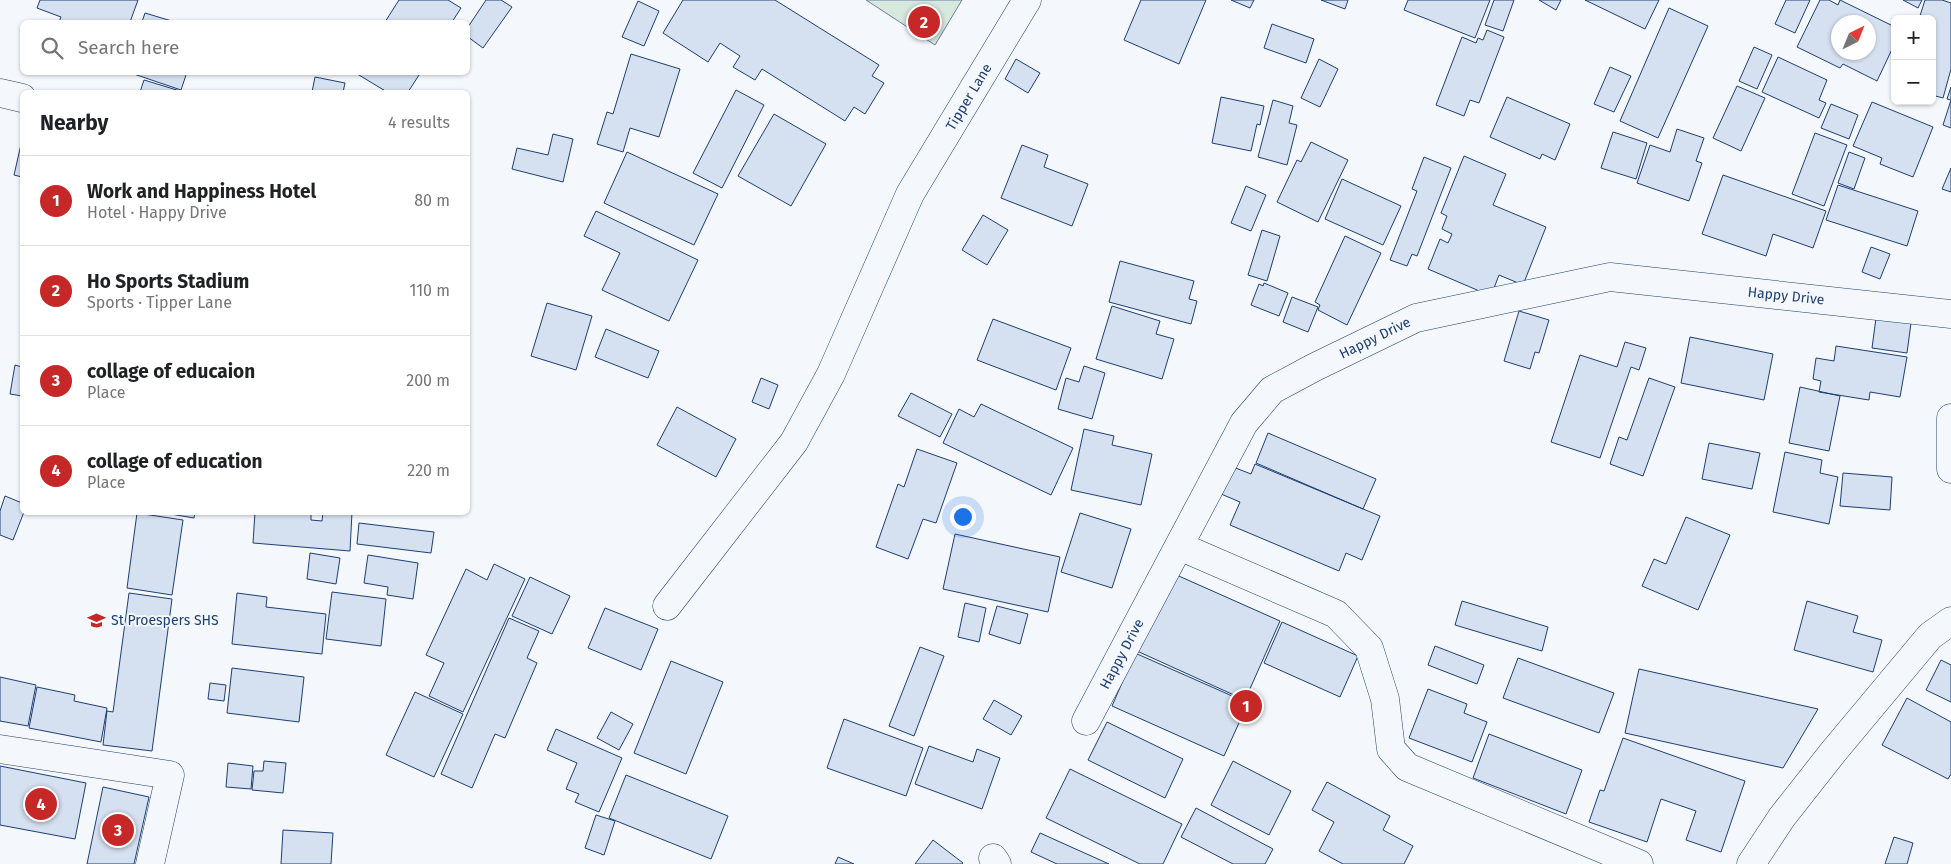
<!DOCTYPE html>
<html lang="en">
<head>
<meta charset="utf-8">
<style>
	body { margin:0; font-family:"Fira Sans",sans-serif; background:#f6f6f6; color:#202124 }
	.controls { position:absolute; right:15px; top:15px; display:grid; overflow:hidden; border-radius:8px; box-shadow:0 1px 4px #0004 }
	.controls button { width:45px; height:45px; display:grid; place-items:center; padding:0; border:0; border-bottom:1px solid #e0e0e0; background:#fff; color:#202124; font:25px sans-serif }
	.compass { position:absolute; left:1831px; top:15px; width:45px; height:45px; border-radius:50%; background:#fff; box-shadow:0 1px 4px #0004; rotate:43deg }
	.you { position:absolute; left:962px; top:516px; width:18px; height:18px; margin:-12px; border:4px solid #fff; border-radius:50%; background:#1a73e8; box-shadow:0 0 0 8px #1a73e833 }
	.badge { display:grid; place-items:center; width:32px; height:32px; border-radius:50%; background:#c62828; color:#fff; font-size:16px; font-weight:700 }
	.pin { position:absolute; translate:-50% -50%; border:2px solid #fff; box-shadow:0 1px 5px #0006 }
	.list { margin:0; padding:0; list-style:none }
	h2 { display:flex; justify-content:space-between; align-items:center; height:65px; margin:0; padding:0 20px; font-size:21px }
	h2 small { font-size:16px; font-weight:400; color:#757577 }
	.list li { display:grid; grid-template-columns:32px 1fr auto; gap:15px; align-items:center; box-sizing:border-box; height:90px; padding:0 20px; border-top:1px solid #e0e0e0 }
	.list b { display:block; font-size:19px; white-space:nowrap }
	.list p { margin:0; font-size:16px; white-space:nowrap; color:#757577 }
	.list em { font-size:16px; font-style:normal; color:#757577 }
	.icon { flex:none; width:28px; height:28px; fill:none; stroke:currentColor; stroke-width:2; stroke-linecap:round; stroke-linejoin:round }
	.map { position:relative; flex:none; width:1951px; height:864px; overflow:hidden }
	.search { position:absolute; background:#fff; box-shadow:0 1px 4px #0004; left:20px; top:20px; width:450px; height:55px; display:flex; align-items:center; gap:12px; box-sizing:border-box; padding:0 18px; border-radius:8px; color:#757577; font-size:19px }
	.panel { position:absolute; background:#fff; box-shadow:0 1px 4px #0004; left:20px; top:90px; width:450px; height:425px; border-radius:8px }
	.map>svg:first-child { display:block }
</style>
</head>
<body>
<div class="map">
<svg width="1951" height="864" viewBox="0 0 1951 864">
	<rect width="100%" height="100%" fill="#f4f7fb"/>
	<path fill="#d7e8df" stroke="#687fa3" d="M866,0H962L935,45Z"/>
	<path fill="#d5e0f0" stroke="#1d3f73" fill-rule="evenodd" d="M40,0H138L130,22H59L61,17L37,8Z
		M399,0H448L461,8L452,22H385Z
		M486,0H501L512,7L483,48L468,37V27Z
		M683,0H775L879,65L872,76L884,83L865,114L854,107L845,121L762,69L755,80L733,67L740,56L720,43L708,62L663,33Z
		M1141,0H1206L1179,64L1124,40Z
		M1231,0H1254L1250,8Z
		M1321,0H1348L1345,9Z
		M1408,0H1490L1475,38L1404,10Z
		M1494,0H1514L1503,31L1485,25Z
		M1539,0H1561L1556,10Z
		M1585,0H1659L1645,29Z
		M1786,0H1810L1795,33L1775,24Z
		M1820,0H1829L1838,5L1840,0L1895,27V43L1877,81L1843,64L1840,68L1797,47ZM1838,22H1868V52H1838Z
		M1903,0H1922L1918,8Z
		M1925,0H1942L1951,3V69L1943,98L1932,95V33L1935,24L1932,23V19H1919Z
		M638,1L659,11L644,46L622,37Z
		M1669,8L1708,26L1658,138L1620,121Z
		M145,13L175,22H142Z
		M1272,24L1314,39L1306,63L1264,48Z
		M1487,30L1504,37L1479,103L1470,100L1464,116L1436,105L1462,37L1476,43L1478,38L1483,40Z
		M1754,47L1772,55L1757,89L1739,81Z
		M631,54L680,69L659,137L630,128L623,152L597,144L607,112L613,114Z
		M1778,57L1827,80L1819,100L1826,103L1819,118L1762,92Z
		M1016,59L1040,73L1028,93L1005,79Z
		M1319,59L1338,69L1320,107L1301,98Z
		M1610,67L1631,76L1614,112L1594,104Z
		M128,72H187L181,90Z
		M354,72H421L408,92H387Z
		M315,77L345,83L343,92H312Z
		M144,80L180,91L179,92H140Z
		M1737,86L1765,98L1741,151L1713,138Z
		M1951,87V128L1943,125L1951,100L1947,99Z
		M736,90L764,105L722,188L693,173Z
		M1221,97L1264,106L1260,125L1257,124L1251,151L1212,143Z
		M1507,97L1570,124L1555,160L1542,154L1540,159L1490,137Z
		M1273,100L1293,106L1289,123L1297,125L1287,165L1258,157Z
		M1872,102L1933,127L1913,177L1880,164L1882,158L1853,146Z
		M1831,104L1858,115L1849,139L1821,128Z
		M774,114L826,144L791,206L738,176Z
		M1677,129L1704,138L1696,161L1702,163L1689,201L1637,183L1650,145L1670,152Z
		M1613,132L1647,143L1636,179L1601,168Z
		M1815,133L1847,145L1824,206L1792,194Z
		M553,134L573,139L563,182L512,169L517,148L548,155Z
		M22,140V177L14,175Z
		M1311,142L1348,160L1318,222L1277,202L1297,160L1301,162Z
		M1022,145L1048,155L1044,167L1088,184L1072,226L1001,198Z
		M627,152L718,194L694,245L604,203Z
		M1849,152L1865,158L1854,189L1838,183Z
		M1464,156L1506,174L1493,205L1546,227L1523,285L1499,275L1491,296L1428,269L1440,239L1448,243L1452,234L1442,229L1447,216L1441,213Z
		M1424,157L1451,168L1417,256L1412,254L1407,266L1390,260L1417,191L1412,189Z
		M1951,168V192L1942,189Z
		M1723,175L1826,211L1813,248L1773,234L1766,256L1702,234Z
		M1342,179L1401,206L1383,245L1325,219Z
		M1838,185L1918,211L1907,246L1826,220Z
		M1246,186L1266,195L1251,231L1231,223Z
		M596,211L698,260L669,321L602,290L620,253L584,236Z
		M983,215L1008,230L987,265L962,250Z
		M1262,230L1280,236L1267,281L1248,275Z
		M1345,236L1381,253L1347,325L1318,310L1320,305L1315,302Z
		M1871,247L1890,254L1880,279L1862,272Z
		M1120,261L1194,281L1189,299L1197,301L1191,324L1109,302Z
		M1264,283L1288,293L1279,316L1251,305L1259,284L1263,286Z
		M1292,297L1318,307L1308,332L1283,322Z
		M547,303L592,316L576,370L531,356Z
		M1112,306L1160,321L1156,334L1174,339L1162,379L1096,359Z
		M1519,311L1549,320L1539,353L1535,352L1530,369L1504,361Z
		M1876,318L1911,323L1907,353L1872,348Z
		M993,319L1071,348L1056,390L977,360Z
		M606,329L659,351L648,378L595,357Z
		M1690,337L1773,354L1764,400L1681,383Z
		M1625,342L1646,348L1639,370L1631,367L1600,458L1551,442L1580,355L1617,367Z
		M1836,346L1907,357L1900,397L1870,392L1869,400L1819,392L1821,381L1813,379L1816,358L1834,361Z
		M15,365L22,367V396L10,394Z
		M1084,366L1105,373L1092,419L1058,409L1066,378L1079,382Z
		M761,378L778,385L769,409L752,402Z
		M1649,378L1675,387L1643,476L1610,464L1619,437L1627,440Z
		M1800,387L1840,396L1829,451L1789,443Z
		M911,393L952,414L940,437L898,416Z
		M981,404L1073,448L1051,495L943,443L959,409L974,417Z
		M677,407L736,439L716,477L657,445Z
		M1084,429L1114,436L1112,445L1152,454L1141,505L1071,490Z
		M1268,433L1376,479L1363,509L1256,463Z
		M1709,443L1760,453L1752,489L1702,479Z
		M917,449L957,463L936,523L923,519L908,559L876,547L898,484L904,487Z
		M1785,452L1822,460L1820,473L1838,477L1829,524L1773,512Z
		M1255,464L1380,516L1362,560L1346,553L1339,571L1230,525L1240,502L1221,494L1233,467L1251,474Z
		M1843,473L1892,477L1890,510L1840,506Z
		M5,496L22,503L24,512L13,540L0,535V511Z
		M159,512H195L194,518Z
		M255,512H311V520L322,521L323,512H352L350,551L253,543Z
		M137,513L183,520L172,595L127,588Z
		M1080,513L1131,529L1112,588L1061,572Z
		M1686,517L1730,535L1698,610L1642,586L1654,559L1666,564Z
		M359,523L434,532L431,553L357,544Z
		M955,534L1060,557L1048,612L943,589Z
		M310,553L340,558L336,584L307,579Z
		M368,555L418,563L413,599L387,595L388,587L364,583Z
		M494,564L525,579L463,712L429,696L444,663L426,655L466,569L487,580Z
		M1172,573L1280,621L1245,700L1137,651Z
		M530,577L570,596L552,634L512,616Z
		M332,592L386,599L381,646L326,639Z
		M129,593L172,599L152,751L103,745L107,711L113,712Z
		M237,593L267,597L266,607L326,614L322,654L232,644Z
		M1462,601L1548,627L1542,651L1455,625Z
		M1807,601L1858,616L1853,632L1882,640L1873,672L1794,650Z
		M965,603L986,608L979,642L958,637Z
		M997,606L1028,614L1020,644L989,634Z
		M605,608L658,629L641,670L588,648Z
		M509,618L539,631L527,658L537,663L505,738L495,734L472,788L441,774Z
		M1282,622L1358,656L1340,697L1264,663Z
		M1435,646L1484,665L1477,684L1428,665Z
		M920,647L944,656L914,736L889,726Z
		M1135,653L1248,703L1224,756L1112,706Z
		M1518,658L1614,693L1599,733L1503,698Z
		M1941,660L1951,665V702L1926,690Z
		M671,661L723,682L686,774L634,753Z
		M232,668L304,677L299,722L227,713Z
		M1639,669L1818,709L1783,768L1625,733Z
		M0,677L36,685L28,726L0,721Z
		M210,683L226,685L224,701L208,699Z
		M37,687L75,695L74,701L107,708L101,742L29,728Z
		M1428,689L1467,704L1464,713L1487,722L1472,762L1409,738Z
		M415,692L463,714L434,777L386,755Z
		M1907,698L1951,722V774L1948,779L1882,745Z
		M994,700L1022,716L1011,735L983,719Z
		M611,712L633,724L619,750L597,738Z
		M844,719L923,748L906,796L827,768Z
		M1107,722L1183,759L1165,798L1088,760Z
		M556,729L622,758L599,812L575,802L579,794L566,789L577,763L547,750Z
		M1489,734L1582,770L1566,814L1473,778Z
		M1623,738L1745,781L1721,852L1686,840L1696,811L1661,799L1647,842L1589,822L1600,790L1604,791Z
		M929,746L973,762L977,749L1000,758L982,809L915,784Z
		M264,761L286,763L283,793L252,790L254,771H263Z
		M1233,761L1291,791L1269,835L1211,805Z
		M228,763L253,766L251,789L226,787Z
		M0,766L86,783L75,839L0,825Z
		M1070,769L1182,824L1163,864H1140L1046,818Z
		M626,775L728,816L711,859L609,818Z
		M1327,782L1390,816L1383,830L1413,846L1404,864H1343L1319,851L1334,822L1312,810Z
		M103,787L149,797L134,864H87Z
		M1196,808L1273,849L1265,864H1233L1181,837Z
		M596,815L615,821L604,855L585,848Z
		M283,830L333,833L331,864H281Z
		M1040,833L1109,864H1057L1031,852Z
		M1894,837L1913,843L1907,864H1885Z
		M933,840L963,863L962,864H915Z
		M838,857L854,864H835Z"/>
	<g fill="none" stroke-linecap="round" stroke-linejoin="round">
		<defs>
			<path id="minor" d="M0,93L22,98
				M1951,418V469
				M1179,546L1336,614L1369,648L1385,699L1391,749L1407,767L1639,864
				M667,606L794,442L831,374L910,194L1027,0
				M1086,721L1244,423L1272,390L1315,367L1416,318L1610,277L1951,314
				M0,749L170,775L150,864
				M993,858L997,864
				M1751,864L1782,817L1834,751L1930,636L1951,621"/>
		</defs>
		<use href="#minor" stroke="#1d3f73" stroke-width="29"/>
		<use href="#minor" stroke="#f4f7fb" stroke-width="28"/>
	</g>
	<defs>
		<symbol id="school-bare" viewBox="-9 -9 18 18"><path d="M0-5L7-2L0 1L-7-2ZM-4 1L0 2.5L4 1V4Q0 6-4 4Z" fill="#c62828" stroke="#f4f7fb" stroke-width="2.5" paint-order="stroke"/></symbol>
	</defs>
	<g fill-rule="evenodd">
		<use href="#school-bare" x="84" y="608" width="25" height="25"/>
	</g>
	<g text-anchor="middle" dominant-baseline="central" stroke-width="4" stroke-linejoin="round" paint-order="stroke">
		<g font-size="14" fill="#1d3f73" stroke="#f4f7fb">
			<text transform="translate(969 97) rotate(-59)">Tipper Lane</text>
			<text transform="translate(1786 296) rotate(6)">Happy Drive</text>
			<text transform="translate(1375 338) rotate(-26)">Happy Drive</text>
			<text transform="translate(1122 654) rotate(-62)">Happy Drive</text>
		</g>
		<g font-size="14" fill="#1d3f73" stroke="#f4f7fb" text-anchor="start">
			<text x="111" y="620">St Proespers SHS</text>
		</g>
	</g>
</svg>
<div class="controls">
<button>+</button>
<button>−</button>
</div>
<svg class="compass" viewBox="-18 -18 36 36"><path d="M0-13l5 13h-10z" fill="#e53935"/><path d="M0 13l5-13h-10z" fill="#757577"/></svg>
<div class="you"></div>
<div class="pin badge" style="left:1246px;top:706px">1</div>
<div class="pin badge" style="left:924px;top:22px">2</div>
<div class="pin badge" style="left:118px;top:830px">3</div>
<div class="pin badge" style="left:41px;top:804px">4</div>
<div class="search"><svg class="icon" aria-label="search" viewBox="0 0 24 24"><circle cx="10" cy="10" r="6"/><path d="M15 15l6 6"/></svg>Search here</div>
<section class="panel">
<h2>Nearby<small>4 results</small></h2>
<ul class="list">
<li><span class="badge">1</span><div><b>Work and Happiness Hotel</b><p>Hotel · Happy Drive</p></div><em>80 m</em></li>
<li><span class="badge">2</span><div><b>Ho Sports Stadium</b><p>Sports · Tipper Lane</p></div><em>110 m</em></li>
<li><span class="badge">3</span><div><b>collage of educaion</b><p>Place</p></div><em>200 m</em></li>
<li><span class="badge">4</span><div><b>collage of education</b><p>Place</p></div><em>220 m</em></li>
</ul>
</section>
</div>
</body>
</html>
